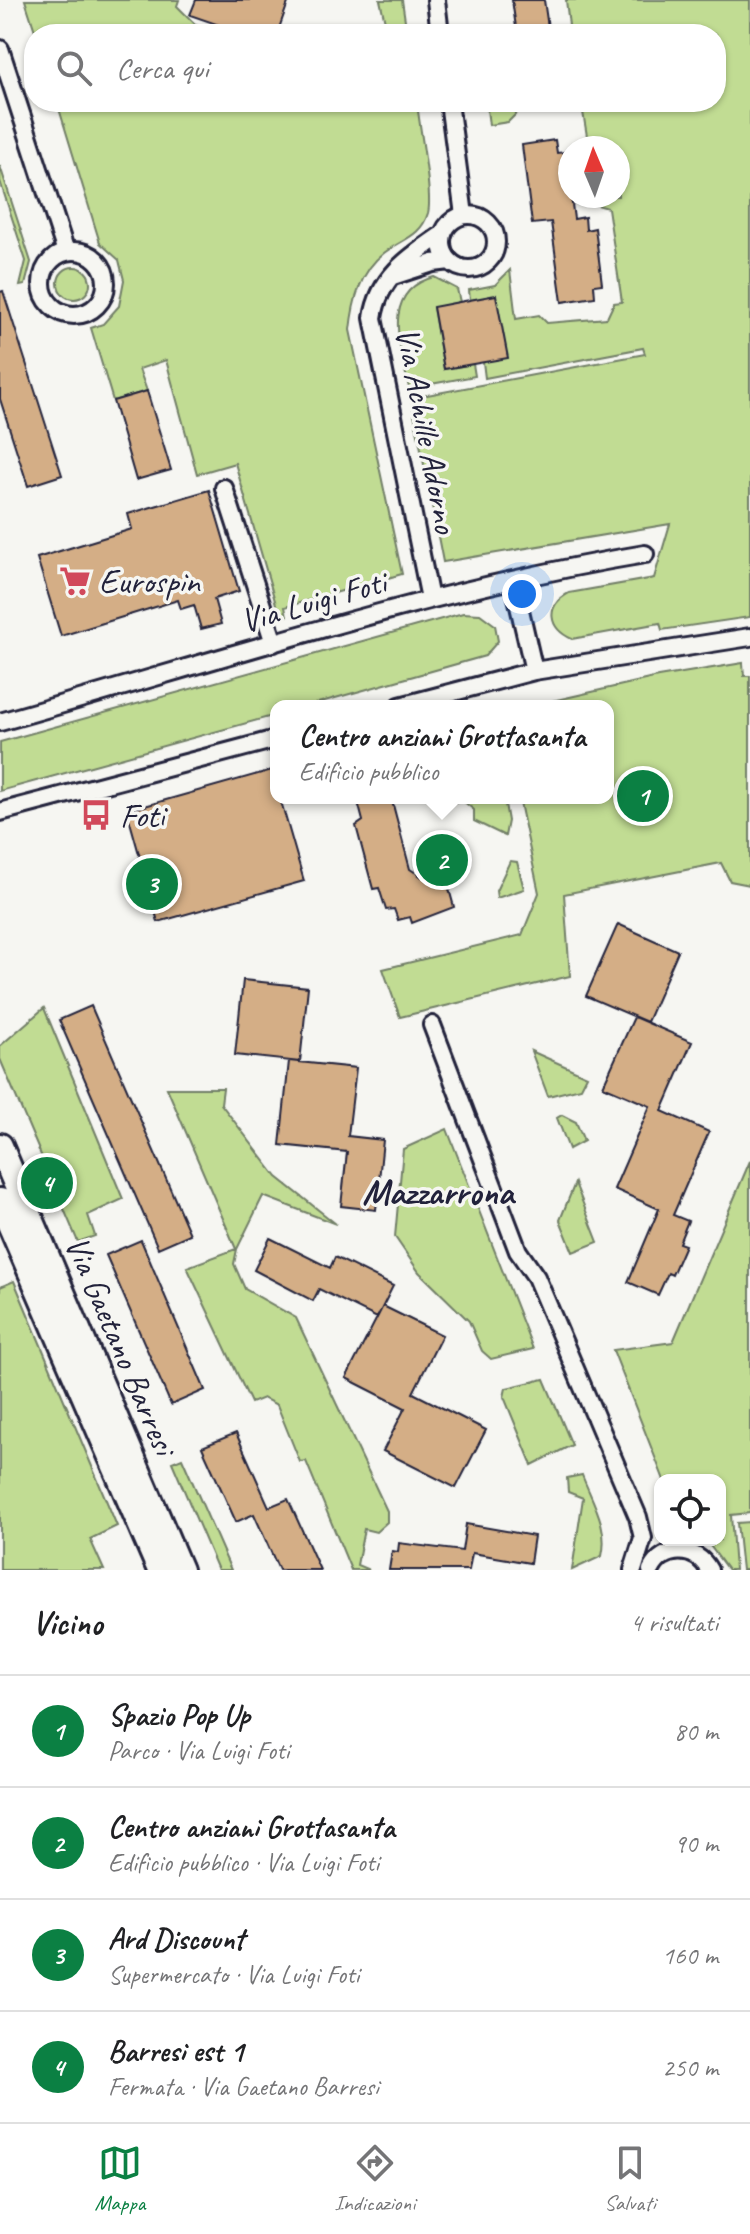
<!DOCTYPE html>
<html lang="it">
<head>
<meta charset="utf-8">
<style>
	body { margin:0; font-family:Caveat,sans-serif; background:#f6f6f6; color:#202124 }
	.controls { position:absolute; right:24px; bottom:24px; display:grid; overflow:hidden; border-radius:16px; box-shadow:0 2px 6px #0004 }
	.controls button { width:72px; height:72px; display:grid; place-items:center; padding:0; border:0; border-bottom:2px solid #e0e0e0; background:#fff; color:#202124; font:40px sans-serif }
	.compass { position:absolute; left:558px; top:136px; width:72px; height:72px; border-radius:50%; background:#fff; box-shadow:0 2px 6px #0004; rotate:358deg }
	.you { position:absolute; left:522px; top:594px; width:28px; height:28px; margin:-20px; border:6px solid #fff; border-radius:50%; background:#1a73e8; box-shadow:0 0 0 12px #1a73e833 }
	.badge { display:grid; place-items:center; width:52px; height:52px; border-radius:50%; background:#0b8043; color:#fff; font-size:26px; font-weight:700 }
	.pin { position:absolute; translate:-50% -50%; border:4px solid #fff; box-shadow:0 2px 8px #0006 }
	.popup { position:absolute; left:270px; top:700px; width:344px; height:104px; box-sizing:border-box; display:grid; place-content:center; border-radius:16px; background:#fff; filter:drop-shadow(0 2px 6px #0005); font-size:26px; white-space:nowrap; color:#757577 }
	.popup b { font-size:30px; color:#202124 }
	.popup::after { content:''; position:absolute; left:50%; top:100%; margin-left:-16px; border:16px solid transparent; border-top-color:#fff }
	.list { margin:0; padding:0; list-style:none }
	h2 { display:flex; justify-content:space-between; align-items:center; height:104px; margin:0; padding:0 32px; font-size:34px }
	h2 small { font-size:26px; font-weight:400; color:#757577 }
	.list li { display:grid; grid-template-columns:52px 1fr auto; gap:24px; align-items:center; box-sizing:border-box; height:112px; padding:0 32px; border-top:2px solid #e0e0e0 }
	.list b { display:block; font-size:30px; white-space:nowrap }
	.list p { margin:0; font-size:26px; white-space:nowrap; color:#757577 }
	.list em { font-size:26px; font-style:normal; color:#757577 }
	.icon { flex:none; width:44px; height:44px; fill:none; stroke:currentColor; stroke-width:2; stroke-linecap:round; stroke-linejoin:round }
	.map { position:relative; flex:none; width:750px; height:1570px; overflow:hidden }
	.search { position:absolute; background:#fff; box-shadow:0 2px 6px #0004; left:24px; right:24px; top:24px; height:88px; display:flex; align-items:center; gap:20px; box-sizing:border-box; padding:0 28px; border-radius:32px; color:#757577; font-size:30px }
	.sheet { height:552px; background:#fff }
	nav { display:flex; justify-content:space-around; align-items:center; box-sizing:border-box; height:112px; border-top:2px solid #e0e0e0; background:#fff; font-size:22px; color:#757577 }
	nav a { display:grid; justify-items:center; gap:4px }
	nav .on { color:#0b8043 }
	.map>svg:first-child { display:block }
</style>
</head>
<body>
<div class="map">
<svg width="750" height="1570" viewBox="0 0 750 1570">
	<rect width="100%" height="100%" fill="#f6f6f2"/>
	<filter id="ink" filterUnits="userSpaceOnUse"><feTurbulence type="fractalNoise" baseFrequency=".0125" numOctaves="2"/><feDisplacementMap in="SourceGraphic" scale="16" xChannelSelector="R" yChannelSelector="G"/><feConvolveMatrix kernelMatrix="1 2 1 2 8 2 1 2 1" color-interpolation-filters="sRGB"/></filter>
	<g filter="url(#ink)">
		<path fill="#c1dc93" stroke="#727f67" stroke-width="2" d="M25,0H179L177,6L205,34H36Z
			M380,0H402L407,34H382L386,26Z
			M566,0H750V617L662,630L660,623L572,639C548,628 545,606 569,593L654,578L670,524L443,562L411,398L645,354L643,348L485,378L483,362L496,296L470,300L469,290L495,285L510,270L516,319L539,315L547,323L607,318L614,303L622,302L608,208L590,203L589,196H618V148H589L583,112L568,104L521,109L508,122L489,125L486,102H716V34H570Z
			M57,102H417C419,126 433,193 428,213C421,237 402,239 384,253C360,271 353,302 350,330L402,574L285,607L287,616L280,618L235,463L197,474L166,360L139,369L147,391L113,401L91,328L103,324L119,306L124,280L119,260L100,243Z
			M0,166L31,262L25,285L20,286L26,261L0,181Z
			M58 283a16 16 0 1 1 32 0a16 16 0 1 1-32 0Z
			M434,277L457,289L460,302L433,308L444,369L473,364L475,376L409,388C401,349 379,291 434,277Z
			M463,613L480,614L495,625L498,641L485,656L307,706H276V715L0,791V742Z
			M743,663L744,676H750V885L730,881L721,863L564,894L570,976L400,1017L383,969L522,935L539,893L519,798H608V706H530L658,677Z
			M427,798H504L508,821L505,836L474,821V810L462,800L443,805Z
			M510,861L517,862L524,889L497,898L496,891Z
			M44,1008L123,1199L88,1215L95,1236L78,1242L0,1059V1046Z
			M531,1051L587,1076L581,1088L548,1096Z
			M167,1088H223L221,1104L277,1177L336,1224L263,1196L237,1249L234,1264L245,1289L296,1318L387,1511V1522L376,1532L364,1529L357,1565L369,1570H351L306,1461L300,1462L277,1405L263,1398L251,1403L187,1267L236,1249Z
			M562,1115L576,1122L584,1141L569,1149L557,1118Z
			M447,1129L533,1349L491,1359L482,1351L469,1321L419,1272L395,1237L403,1149Z
			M750,1161V1513L731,1515L735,1570H728L708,1543L700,1540H720V1480H664L613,1350L673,1342Z
			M575,1183L598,1242L573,1252L560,1220Z
			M14,1281L117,1526L90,1539L104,1570H0V1287Z
			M544,1379L572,1445L532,1465L504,1397L506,1388Z
			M182,1458L231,1570H218L172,1462Z
			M582,1475C592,1501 609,1527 602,1556L572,1570L583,1498L568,1492L567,1478Z
			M750,1522V1570H742L737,1523Z"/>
		<path fill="#d4ae86" stroke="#22223b" stroke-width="2" d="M196,0H289L277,34H245L190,15Z
			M512,0H544L549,34H517Z
			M555,140L557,153L565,152L574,219L585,217L586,230L595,228L602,284L594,285L595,297L562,302L551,222L532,224L522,145Z
			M3,291L62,475L28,486L0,399V292Z
			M496,295L508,358L444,369L433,307Z
			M147,391L171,470L136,480L113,401Z
			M209,490L239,591L214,599L221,624L201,629L194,605L181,609L178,600L61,636L37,558L132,529L128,514Z
			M272,770L276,798H280L304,881L158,922L127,811Z
			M357,798L392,801L410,869L422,877L444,871L454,907L412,923L410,917L398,920L394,909L386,910L379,888L373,889L356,826L363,821Z
			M618,924L678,951L647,1022L586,996Z
			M243,980L308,987L300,1062L235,1055Z
			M91,1006L190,1234L158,1248L59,1020Z
			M634,1017L692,1042L662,1111L709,1132L673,1215L688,1221L679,1243L685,1245L672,1275L668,1273L658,1295L628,1282L659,1209L614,1189L650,1106L603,1086Z
			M289,1061L356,1068L348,1136L383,1140L376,1210L341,1206L347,1152L280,1145Z
			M270,1238L330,1268L335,1257L393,1286L377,1318L319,1289L313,1301L254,1270Z
			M141,1240L205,1390L171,1405L106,1255Z
			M383,1306L442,1335L413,1393L486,1430L456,1488L383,1451L405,1408L346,1378Z
			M236,1433L269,1507L288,1499L320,1570H279L254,1514L236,1522L202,1447Z
			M466,1524L534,1536L530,1563L472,1553L469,1570H389L392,1551L398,1552L399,1543L462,1551Z"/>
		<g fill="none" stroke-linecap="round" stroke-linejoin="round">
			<defs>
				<path id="street" d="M436,0L440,34
					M0,49L66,252
					M449,102L464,215
					M442 242a27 27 0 1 1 54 0a27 27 0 1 1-54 0Z
					M42 283a32 32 0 1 1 64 0a32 32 0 1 1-64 0Z
					M393,276L433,263L450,261
					M224,488L274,643
					M513,580L534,671
					M430,599L373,318C379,276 411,256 443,234
					M400,706L534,671L750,637
					M0,722C214,662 426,590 645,554
					M0,812L276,739
					M432,1025L518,1251L536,1277L638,1517L643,1538L633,1570
					M651,1570C664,1545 696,1546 709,1570"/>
				<path id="secondary" d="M0,1146L180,1570
					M0,1201L160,1570"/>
			</defs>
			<use href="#street" stroke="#22223b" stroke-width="22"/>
			<use href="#secondary" stroke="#22223b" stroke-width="30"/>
			<use href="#street" stroke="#f6f6f2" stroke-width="16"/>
			<use href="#secondary" stroke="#f6f6f2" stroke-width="24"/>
		</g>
	</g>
	<defs>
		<symbol id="supermarket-bare" viewBox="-9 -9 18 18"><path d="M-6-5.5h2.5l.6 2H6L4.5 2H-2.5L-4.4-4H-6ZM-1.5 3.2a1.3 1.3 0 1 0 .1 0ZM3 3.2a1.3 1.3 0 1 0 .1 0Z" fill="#d1495b" stroke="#f6f6f2" stroke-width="2.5" paint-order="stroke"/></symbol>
		<symbol id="bus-bare" viewBox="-9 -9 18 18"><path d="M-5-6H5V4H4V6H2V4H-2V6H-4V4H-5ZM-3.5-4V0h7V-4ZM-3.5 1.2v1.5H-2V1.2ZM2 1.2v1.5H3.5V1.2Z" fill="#d1495b" stroke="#f6f6f2" stroke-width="2.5" paint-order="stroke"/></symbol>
	</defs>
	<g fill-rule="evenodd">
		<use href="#supermarket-bare" x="53" y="559" width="44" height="44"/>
		<use href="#bus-bare" x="74" y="793" width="44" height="44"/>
	</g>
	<g text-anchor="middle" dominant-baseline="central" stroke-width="7" stroke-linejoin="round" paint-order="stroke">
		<g font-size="34" fill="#22223b" stroke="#f6f6f2">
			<text transform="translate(427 430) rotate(79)">Via Achille Adorno</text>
			<text transform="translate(313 601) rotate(-16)">Via Luigi Foti</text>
			<text transform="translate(121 1345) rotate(67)">Via Gaetano Barresi</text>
		</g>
		<g font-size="34" fill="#22223b" stroke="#f6f6f2" text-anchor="start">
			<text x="99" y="581">Eurospin</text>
			<text x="120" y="815">Foti</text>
		</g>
		<g font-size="36" font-weight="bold" fill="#22223b" stroke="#f6f6f2">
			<text x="438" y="1192">Mazzarrona</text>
		</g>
	</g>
</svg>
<div class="controls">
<button><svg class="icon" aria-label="locate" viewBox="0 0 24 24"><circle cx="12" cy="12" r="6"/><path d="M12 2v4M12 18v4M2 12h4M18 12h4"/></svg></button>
</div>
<svg class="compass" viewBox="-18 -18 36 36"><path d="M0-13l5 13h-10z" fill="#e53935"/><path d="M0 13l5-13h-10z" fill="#757577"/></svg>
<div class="you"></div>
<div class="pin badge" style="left:643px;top:796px">1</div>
<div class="pin badge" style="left:442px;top:860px">2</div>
<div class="popup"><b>Centro anziani Grottasanta</b>Edificio pubblico</div>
<div class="pin badge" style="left:152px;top:884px">3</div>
<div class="pin badge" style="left:47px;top:1183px">4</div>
<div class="search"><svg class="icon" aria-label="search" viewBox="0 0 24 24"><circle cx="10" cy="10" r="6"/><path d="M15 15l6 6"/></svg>Cerca qui</div>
</div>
<section class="sheet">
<h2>Vicino<small>4 risultati</small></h2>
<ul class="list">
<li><span class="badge">1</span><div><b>Spazio Pop Up</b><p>Parco · Via Luigi Foti</p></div><em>80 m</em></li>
<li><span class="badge">2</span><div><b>Centro anziani Grottasanta</b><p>Edificio pubblico · Via Luigi Foti</p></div><em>90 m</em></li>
<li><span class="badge">3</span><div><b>Ard Discount</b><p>Supermercato · Via Luigi Foti</p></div><em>160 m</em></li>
<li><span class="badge">4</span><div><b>Barresi est 1</b><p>Fermata · Via Gaetano Barresi</p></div><em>250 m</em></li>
</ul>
</section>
<nav>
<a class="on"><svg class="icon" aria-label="map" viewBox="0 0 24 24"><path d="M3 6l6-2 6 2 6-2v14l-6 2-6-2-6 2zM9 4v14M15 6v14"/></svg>Mappa</a>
<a><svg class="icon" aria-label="directions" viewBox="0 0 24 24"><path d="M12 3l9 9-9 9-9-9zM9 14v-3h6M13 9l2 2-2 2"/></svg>Indicazioni</a>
<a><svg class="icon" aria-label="saved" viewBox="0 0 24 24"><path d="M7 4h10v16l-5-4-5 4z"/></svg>Salvati</a>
</nav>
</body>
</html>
